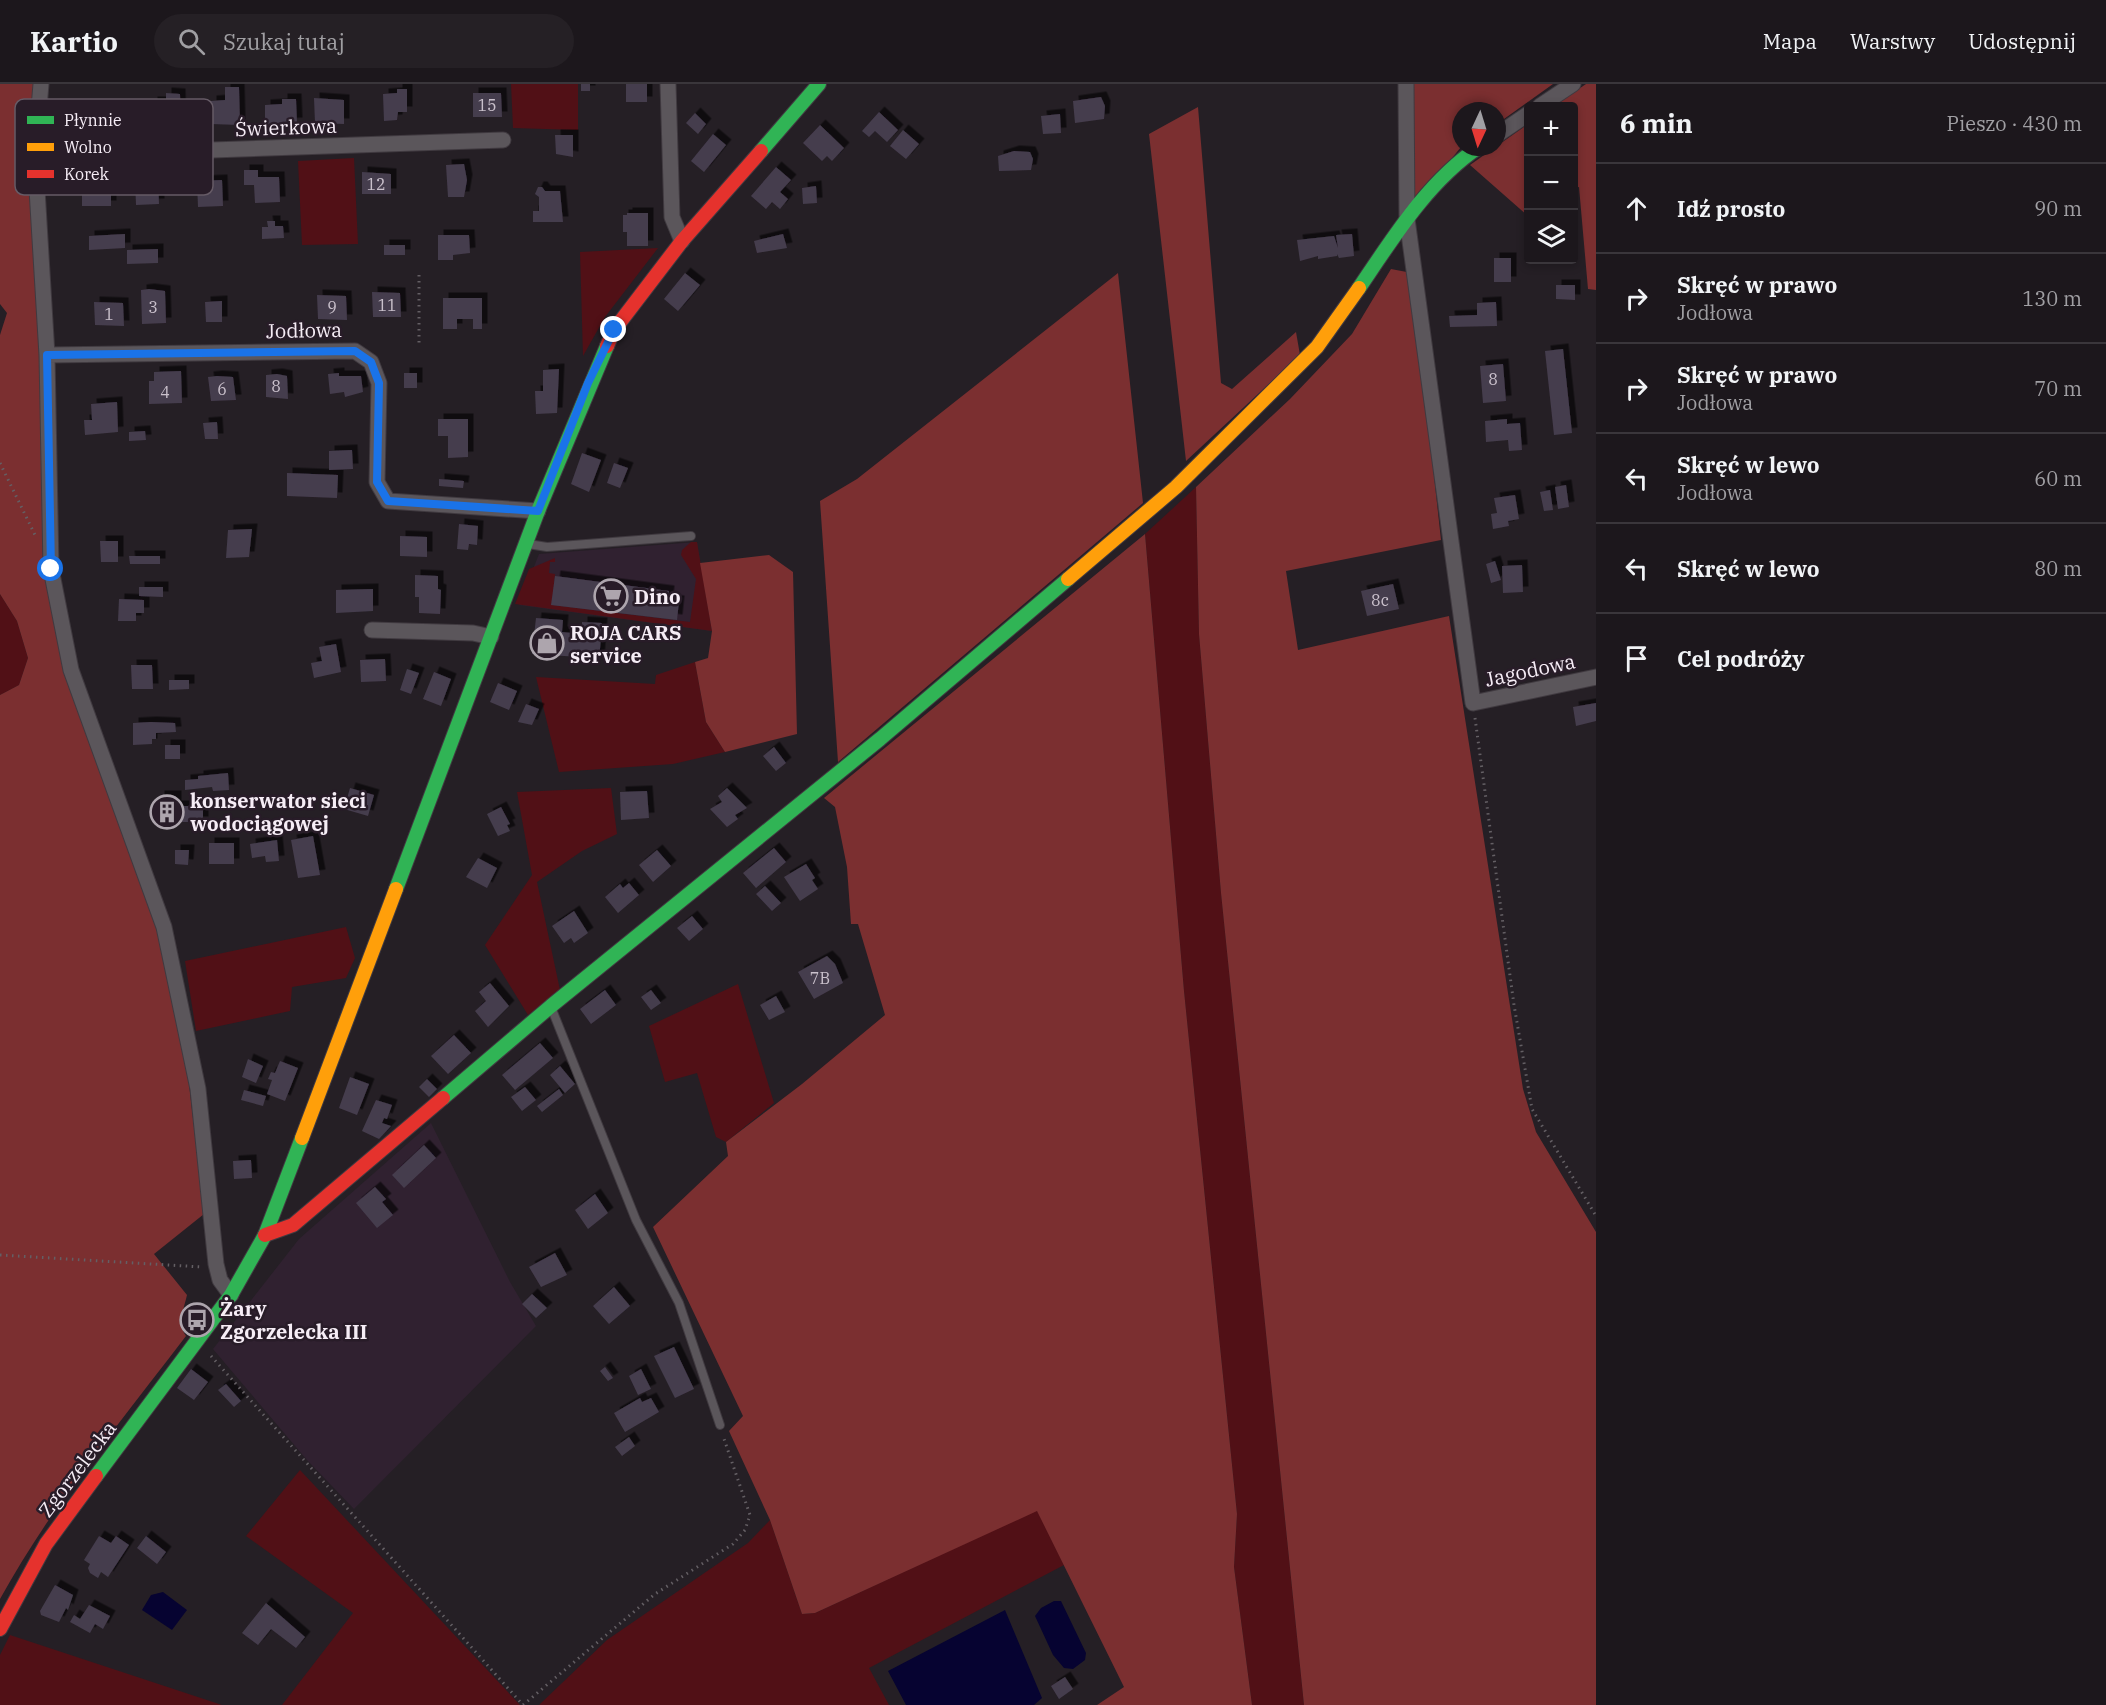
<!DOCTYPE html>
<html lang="pl">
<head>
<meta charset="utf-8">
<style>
	body { margin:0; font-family:"IBM Plex Serif",serif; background:#252025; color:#f1f3f6 }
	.controls { position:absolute; right:18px; top:18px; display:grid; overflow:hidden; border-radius:6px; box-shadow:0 3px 9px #0003 }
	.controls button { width:54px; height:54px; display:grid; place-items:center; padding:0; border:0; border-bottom:2px solid #3a363b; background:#1c171c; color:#f1f3f6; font:30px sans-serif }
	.compass { position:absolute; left:1452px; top:18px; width:54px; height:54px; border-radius:50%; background:#1c171c; box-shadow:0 3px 9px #0003; rotate:184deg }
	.stop { position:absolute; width:18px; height:18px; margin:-14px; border:4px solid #1a73e8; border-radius:50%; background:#fff }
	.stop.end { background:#1a73e8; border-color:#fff; box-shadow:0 2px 6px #0008 }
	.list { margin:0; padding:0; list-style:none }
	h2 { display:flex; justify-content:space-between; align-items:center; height:78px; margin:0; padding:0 24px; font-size:26px }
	h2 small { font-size:20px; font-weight:400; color:#a09fa3 }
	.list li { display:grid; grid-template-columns:39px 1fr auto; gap:18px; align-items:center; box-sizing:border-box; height:90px; padding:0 24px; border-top:2px solid #3a363b }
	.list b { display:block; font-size:22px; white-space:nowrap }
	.list p { margin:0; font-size:20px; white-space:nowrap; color:#a09fa3 }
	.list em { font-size:20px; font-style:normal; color:#a09fa3 }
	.icon { flex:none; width:33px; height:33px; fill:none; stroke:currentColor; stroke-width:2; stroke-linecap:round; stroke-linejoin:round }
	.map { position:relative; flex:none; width:1596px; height:1621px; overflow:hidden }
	header { display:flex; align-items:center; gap:36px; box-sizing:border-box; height:84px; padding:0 30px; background:#1c171c; border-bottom:2px solid #3a363b }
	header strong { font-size:28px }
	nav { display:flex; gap:33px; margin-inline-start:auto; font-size:21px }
	.search { width:420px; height:54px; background:#252025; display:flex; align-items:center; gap:15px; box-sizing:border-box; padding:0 21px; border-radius:33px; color:#a09fa3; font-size:22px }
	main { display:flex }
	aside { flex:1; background:#1c171c }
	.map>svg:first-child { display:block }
</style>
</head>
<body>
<header>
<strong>Kartio</strong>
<div class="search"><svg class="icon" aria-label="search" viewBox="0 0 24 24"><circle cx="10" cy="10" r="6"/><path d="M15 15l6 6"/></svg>Szukaj tutaj</div>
<nav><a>Mapa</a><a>Warstwy</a><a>Udostępnij</a></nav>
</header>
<main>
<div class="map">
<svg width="1596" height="1621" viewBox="0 0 1596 1621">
	<defs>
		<filter id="shadow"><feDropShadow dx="5.5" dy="-5.5" stdDeviation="0" flood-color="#0009"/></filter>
	</defs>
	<rect width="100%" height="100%" fill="#251f25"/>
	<path fill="#302130" d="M697,458L712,547L519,521L539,470Z
		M431,1039L510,1198L536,1242L354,1425L307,1376L213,1265L299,1155Z"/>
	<path fill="#511016" d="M511,0H578V46L513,44Z
		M354,74L358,160L302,161L298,77Z
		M658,164L605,233L583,272L580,168Z
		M1196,403L1199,550L1221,809L1304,1621H1252L1234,1483L1237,1430L1184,907L1145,450Z
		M691,458H697L712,547L515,520L529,485L555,474V478H550L549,489L555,490L552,521L690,538L696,495L681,471L682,466Z
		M0,510L17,537L28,574L19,601L0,611Z
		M695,578L706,638L725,668L673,680L559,688L536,593L655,600L656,591Z
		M611,704L617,750L582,767L537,798L560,906L528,931L485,861L532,791L517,708Z
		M346,843L355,874L346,894L292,903L290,927L196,947L185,877Z
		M738,900L774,1019L726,1058L716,1053L697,989L665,998L649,942Z
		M300,1386L520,1621H282L353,1529L246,1452Z
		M1037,1426L1064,1481L869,1584L889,1621H539L607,1556L748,1459L770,1436L802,1530L815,1529Z
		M10,1551L222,1621H0V1571Z"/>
	<path fill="#7b2f30" d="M0,0H43L39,81L40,290L56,525L146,790L182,939L204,1130L154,1170L187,1211C184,1224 177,1240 186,1252C121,1337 52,1421 0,1515V611L19,601L28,574L17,537L0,510V251L7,229L0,220Z
		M1412,0H1553L1497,40V27H1461V63L1406,130Z
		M1586,0H1596V206L1588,205L1579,103L1574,104V22H1554Z
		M1198,23L1221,299L1232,305L1296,248L1300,271L1186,377L1149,50Z
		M1528,40V132L1470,81Z
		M1391,185L1412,189L1441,456L1286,487L1298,566L1449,532L1523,1005L1536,1048L1596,1148V1621H1304L1221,809L1199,550L1196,403L1290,315L1352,250Z
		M1118,189L1143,419L838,678L820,417L857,395Z
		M1145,450L1184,907L1237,1430L1234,1483L1252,1621H1097L1124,1603L1037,1427L815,1529L802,1530L770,1436L729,1347L743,1332L653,1143L728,1072L726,1058L802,1000L885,931L858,840H851L847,783L835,723L824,714Z
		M769,471L793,488L797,650L725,668L706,638L695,578L708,574L712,547L700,479Z"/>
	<path fill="#060331" d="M163,1508L187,1526L172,1546L142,1526L151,1511Z
		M1054,1517H1061L1086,1569L1085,1576L1073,1585L1064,1584L1053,1571L1035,1532L1041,1524Z
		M1005,1526L1042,1614L1034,1621H906L888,1587Z"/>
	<path fill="#453c4d" filter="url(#shadow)" d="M581,0H590V7H581Z
		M626,0H647V18H626Z
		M225,3H239L240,41L211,40V17L225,16Z
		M397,5H407V28H398L397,36L384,37L383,10L397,9Z
		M166,9L180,10L181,44L152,42V18H166Z
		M473,9H501L502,33H473Z
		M1101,13L1105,22L1104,35L1075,39L1073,17Z
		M314,14L344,16V40L315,39Z
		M282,15H296L297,39L265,41V21L282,20Z
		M879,28L898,46L887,58L875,47L869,53L862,47Z
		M695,29L706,40L698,50L686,39Z
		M1060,30L1061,49L1043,50L1041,32Z
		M820,41L844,64L832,77L827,72L822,77L803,59Z
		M903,46L919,60L906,75L890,62Z
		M713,50L726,61L704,88L691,77Z
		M555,51H573V73L556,70Z
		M1014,67L1030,68L1033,75L1031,86L999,87L998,72Z
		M464,80L467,96L464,113H448L446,81Z
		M776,83L791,96L780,108L788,115L780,125L772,118L766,125L751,112Z
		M244,86H258V93H279L280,118L255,119L254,101H244Z
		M362,88L391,90V110H362Z
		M158,95L159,120L136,121L135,96Z
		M222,96L223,122L198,123L197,97Z
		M82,97H111V122H82Z
		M816,102L817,119L803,120L802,104Z
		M538,103H542L545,107H560L563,138H533V127H539V113L535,110Z
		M627,129H648V162H627V148H623V131H627Z
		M267,137H275V142H283L284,154L262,155V143H268Z
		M125,150V164L89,166V152Z
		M783,150L787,164L757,169L754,157Z
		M1352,150L1354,172L1339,174L1337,170V172L1318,175V172L1300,177L1297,156L1334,152L1338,164L1336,151Z
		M438,151H469L470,169L453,171V176H438Z
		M384,161H405V171H384Z
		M158,165V179L127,180V166Z
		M1494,174H1511V198H1494Z
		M685,189L700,201L678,227L664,215Z
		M1556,201H1575V216L1556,215Z
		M149,205L165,207L166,239L142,240L141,206Z
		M372,208L400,209L401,233H373Z
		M317,211L346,212L347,236L318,235Z
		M443,214H482V245H473V235H457V245H443Z
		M222,217V238H206L205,218Z
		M94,218L123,219L124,242L95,241Z
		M1496,218L1497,242L1450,243L1449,232L1477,231V219Z
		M1563,265L1572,349L1554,351L1545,267Z
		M1503,280L1506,317L1483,319L1480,282Z
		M559,285L557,329L536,330L535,307H543V286Z
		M181,287L182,319L149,320V297H154V288Z
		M339,289V292H361L363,308L345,313L344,308L330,310L328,290Z
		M404,289H417V304H404Z
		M277,290L287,292L288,315L266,313V291Z
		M217,292L233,293L236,316L211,317L208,293Z
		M117,318L118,348L85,351L84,336H92L91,320Z
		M438,335H468V373L448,374V352H438Z
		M1507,335V340L1520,339L1522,366L1509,367L1508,356L1486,358L1485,337Z
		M217,338L218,355H205L203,339Z
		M145,347L146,356L129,357V348Z
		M352,366L353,385L329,386V367Z
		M582,369L601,376L589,408L571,400Z
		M614,379L628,384L620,404L607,399Z
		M287,389L338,391L337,414L287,412Z
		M439,395L464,397L463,404L439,402Z
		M1566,401L1569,423L1558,425L1555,403Z
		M1550,406L1553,426L1544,427L1540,408Z
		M1515,411L1519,435L1508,437L1509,442L1493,445L1491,430L1497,429L1494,414Z
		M459,440L478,442L477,461L469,460L468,466L457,465Z
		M252,445L249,473L226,474L228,446Z
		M400,452L427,453V473L400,472Z
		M100,457H118V478H101Z
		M129,472H160V480H130Z
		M1495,477L1501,496L1491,499L1486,480Z
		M1522,481L1523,508L1503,509L1502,482Z
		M415,491L438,492V505L441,506L440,530L419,529V513H415Z
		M555,492L669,507L668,516L679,517L677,536L551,521Z
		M1393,500L1399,525L1367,532L1361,507Z
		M139,503H163V513L139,512Z
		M373,505V527L336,529V506Z
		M119,515L144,516V529H136V537H118Z
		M536,534L563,536L562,548L582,550V538L602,539L599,578L579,577L580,573L532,570Z
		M336,560L341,588L314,594L311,579L322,577L319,563Z
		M385,575L386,597L361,598L360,576Z
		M131,581H152L153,605H132Z
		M407,585L419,589L411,610L400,606Z
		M434,588L451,595L441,622L423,615Z
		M169,596H189V605L169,606Z
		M498,599L517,607L509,626L490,618Z
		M1596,619V637L1576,642L1573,623Z
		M526,620L539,625L532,641L518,638Z
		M151,638L175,639L176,648L156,649V655H152V660L133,661V639Z
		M165,661H180V675H165Z
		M774,663L786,679L776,687L763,672Z
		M228,689L229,706L213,707L212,703L185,706V696L198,695V692Z
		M350,704L374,711L368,732L344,725Z
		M727,704L747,724L735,731L738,735L727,743L710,725L722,718L718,712Z
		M647,707L649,734L621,736L620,708Z
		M159,712H176V722H203V738H176V733L159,734Z
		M501,723L510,740L507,741L510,747L498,752L487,730Z
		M313,752L320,791L298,794L291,756Z
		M277,756L279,777L266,778L265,772L252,774L250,760Z
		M209,759H234V780H209Z
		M774,764L786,778L756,804L743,789Z
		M175,766H189L188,781L175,780Z
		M657,766L671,782L653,798L639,781Z
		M478,774L497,784L487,804L466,793Z
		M806,780L815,794L812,796L818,805L800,817L784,793Z
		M629,799L639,811L618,829L605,813L620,800L623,804Z
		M765,802L781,819L772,827L756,810Z
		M574,827L588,849L574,859L571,854L564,859L552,842Z
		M692,832L703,845L689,857L677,844Z
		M827,872L835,880L843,899L814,915L798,888Z
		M490,899L509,922L488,943L475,927L486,917L479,908Z
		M605,906L616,921L591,940L580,925Z
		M651,906L661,919L651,926L641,913Z
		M776,912L785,928L769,936L760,921Z
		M454,951L471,969L448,990L431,972Z
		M540,959L553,974L515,1006L502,991Z
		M248,975L263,982L256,999L242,993Z
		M280,977L298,984L285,1017L267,1010L272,996L268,995L271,988L275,989Z
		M560,982L575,1000L565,1009L550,991Z
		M350,993L369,1000L357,1031L339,1024Z
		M427,995L437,1005L429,1013L419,1003Z
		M525,1003L536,1016L522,1027L511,1013Z
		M559,1005L563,1011L542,1028L537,1022Z
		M244,1006L266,1012L263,1022L241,1016Z
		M376,1016L392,1021L387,1035L384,1034L382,1039L391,1042L379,1055L362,1047Z
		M424,1061L436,1074L404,1104L392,1091Z
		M251,1076L252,1094L234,1095L233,1077Z
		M375,1103L386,1115L382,1118L393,1131L377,1144L356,1119Z
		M595,1110L608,1129L588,1145L575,1126Z
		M555,1169L567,1191L541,1203L529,1183Z
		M614,1203L630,1222L609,1240L593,1222Z
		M532,1210L547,1224L536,1234L522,1220Z
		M190,1233L191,1247H185L184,1234Z
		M674,1263L694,1305L675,1314L654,1272Z
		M605,1283L613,1294L608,1297L600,1287Z
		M191,1285L208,1298L194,1316L177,1304Z
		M641,1285L651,1305L638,1311L629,1292Z
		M226,1300L241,1317L234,1323L218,1306Z
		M640,1314L642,1318L651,1314L659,1328L625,1348L614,1329Z
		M629,1353L635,1362L622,1372L615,1363Z
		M99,1452L111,1459L116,1452L129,1461L108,1493L101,1488L98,1494L90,1489L88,1484L90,1480L84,1476Z
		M146,1452L166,1468L157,1480L137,1464Z
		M55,1501L73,1511L68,1526L66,1524L59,1538L41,1531L40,1527Z
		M266,1519L305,1553L296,1564L271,1545L258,1561L242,1549Z
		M89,1521L110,1532L103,1545L95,1540L90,1549L70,1538L74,1531L80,1535Z
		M1065,1593L1073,1605L1059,1615L1051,1602Z"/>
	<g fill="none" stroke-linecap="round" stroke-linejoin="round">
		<defs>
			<path id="lane" d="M528,460L547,463L691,452
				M551,923L636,1136L679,1219L720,1341"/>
			<path id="street" d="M41,0L35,72L47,271L51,485L71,586L164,843L198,1005L216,1180L220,1196L231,1211
				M668,0L672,133L682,157
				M1406,0L1407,135L1473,619L1596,593
				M1540,22L1573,0
				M1497,51L1528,30
				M35,72L503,56
				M47,271L355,267L371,278L379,299L377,398L388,417L538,427
				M372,546L473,549L491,553"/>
			<path id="fast" d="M761,67L819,0
				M1359,204C1393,154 1428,97 1479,63
				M396,805L538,427L607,262
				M443,1014L551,922L880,655L1068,495
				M96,1392L231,1211L265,1151L302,1054"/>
			<path id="slow" d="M1068,495L1176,403L1317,263L1359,204
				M302,1054L396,805"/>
			<path id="jam" d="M607,262L614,246L682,157L761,67
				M265,1151L293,1141L443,1014
				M0,1545L46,1460L96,1392"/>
		</defs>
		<use href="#lane" stroke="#403a40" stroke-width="10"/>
		<use href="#street" stroke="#403a40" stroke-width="17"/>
		<use href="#fast" stroke="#403a40" stroke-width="16"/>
		<use href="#slow" stroke="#403a40" stroke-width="16"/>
		<use href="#jam" stroke="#403a40" stroke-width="16"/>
		<path stroke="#645f64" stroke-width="3" stroke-dasharray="1.5 4.5" stroke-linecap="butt" d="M419,191V260
			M0,379L35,451
			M1475,634L1514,921L1532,1025L1596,1132
			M0,1171L202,1183
			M211,1272L523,1621
			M523,1621L655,1510L733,1460L745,1446L750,1431L723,1352"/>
		<use href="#lane" stroke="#5b565b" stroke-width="8"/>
		<use href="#street" stroke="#5b565b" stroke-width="15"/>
		<use href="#fast" stroke="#30b455" stroke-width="14"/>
		<use href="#slow" stroke="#ff9f0a" stroke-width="14"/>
		<use href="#jam" stroke="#e5322d" stroke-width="14"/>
	</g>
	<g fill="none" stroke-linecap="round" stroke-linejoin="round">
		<path stroke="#1a73e8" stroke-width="8" d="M51,485L47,271L355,267L371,278L379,299L377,398L388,417L538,427L588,299L614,246"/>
	</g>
	<defs>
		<symbol id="supermarket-ring" viewBox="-11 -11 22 22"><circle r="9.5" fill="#281c28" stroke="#ada5ad" stroke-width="1.5"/><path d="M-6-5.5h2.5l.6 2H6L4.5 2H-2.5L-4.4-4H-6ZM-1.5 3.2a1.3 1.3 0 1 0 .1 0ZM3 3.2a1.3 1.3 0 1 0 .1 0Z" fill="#ada5ad"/></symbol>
		<symbol id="shop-ring" viewBox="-11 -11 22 22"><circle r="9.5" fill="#281c28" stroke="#ada5ad" stroke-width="1.5"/><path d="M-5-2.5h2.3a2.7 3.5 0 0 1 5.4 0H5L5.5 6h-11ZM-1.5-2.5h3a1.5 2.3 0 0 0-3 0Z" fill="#ada5ad"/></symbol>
		<symbol id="building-ring" viewBox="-11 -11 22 22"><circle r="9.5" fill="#281c28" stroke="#ada5ad" stroke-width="1.5"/><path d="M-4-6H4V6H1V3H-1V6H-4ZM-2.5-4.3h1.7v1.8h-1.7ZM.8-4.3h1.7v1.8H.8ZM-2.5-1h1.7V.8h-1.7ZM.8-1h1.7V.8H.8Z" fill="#ada5ad"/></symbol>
		<symbol id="bus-ring" viewBox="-11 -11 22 22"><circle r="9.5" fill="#281c28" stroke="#ada5ad" stroke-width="1.5"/><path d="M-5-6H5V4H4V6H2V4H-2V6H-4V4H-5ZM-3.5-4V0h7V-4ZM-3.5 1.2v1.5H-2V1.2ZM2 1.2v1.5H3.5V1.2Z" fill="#ada5ad"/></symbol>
	</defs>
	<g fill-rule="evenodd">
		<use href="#supermarket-ring" x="592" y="493" width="38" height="38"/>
		<use href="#shop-ring" x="528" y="540" width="38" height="38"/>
		<use href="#building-ring" x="148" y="709" width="38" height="38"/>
		<use href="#bus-ring" x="178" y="1217" width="38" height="38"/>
	</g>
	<g text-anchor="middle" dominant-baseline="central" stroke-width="5" stroke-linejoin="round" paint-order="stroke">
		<g font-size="16" fill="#cac1cc">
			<text x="487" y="21">15</text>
			<text x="376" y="100">12</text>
			<text x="387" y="221">11</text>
			<text x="153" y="223">3</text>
			<text x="332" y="223">9</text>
			<text x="109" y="230">1</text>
			<text x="1493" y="295">8</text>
			<text x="276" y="302">8</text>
			<text x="222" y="305">6</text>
			<text x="165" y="308">4</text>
			<text x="1380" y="516">8c</text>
			<text x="820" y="894">7B</text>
		</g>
		<g font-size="20" fill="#f6edf6" stroke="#281c28">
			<text transform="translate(286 43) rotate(-2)">Świerkowa</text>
			<text transform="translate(304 246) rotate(-1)">Jodłowa</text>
			<text transform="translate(1530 586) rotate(-12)">Jagodowa</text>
			<text transform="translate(77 1385) rotate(-53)">Zgorzelecka</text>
		</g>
		<g font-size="20" font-weight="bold" fill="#f6edf6" stroke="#281c28" text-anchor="start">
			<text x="634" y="512">Dino</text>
			<text x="570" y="548">ROJA CARS<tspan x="570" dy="23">service</tspan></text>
			<text x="190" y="716">konserwator sieci<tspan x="190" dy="23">wodociągowej</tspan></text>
			<text x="220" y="1224">Żary<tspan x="220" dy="23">Zgorzelecka III</tspan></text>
		</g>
	</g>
	<rect x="15" y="15" width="198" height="96" rx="9" fill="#281c28" stroke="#665b66" stroke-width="1.5"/>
	<rect x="27" y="32" width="27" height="8" fill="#30b455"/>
	<rect x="27" y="59" width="27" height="8" fill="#ff9f0a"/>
	<rect x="27" y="86" width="27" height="8" fill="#e5322d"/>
	<g font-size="16" fill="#f6edf6">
		<text x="64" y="42">Płynnie</text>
		<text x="64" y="69">Wolno</text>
		<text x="64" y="96">Korek</text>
	</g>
</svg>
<div class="controls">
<button>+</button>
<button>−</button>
<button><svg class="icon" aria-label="layers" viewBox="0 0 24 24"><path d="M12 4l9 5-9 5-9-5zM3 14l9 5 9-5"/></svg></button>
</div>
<svg class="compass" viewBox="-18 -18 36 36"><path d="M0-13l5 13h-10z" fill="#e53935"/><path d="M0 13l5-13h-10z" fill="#a09fa3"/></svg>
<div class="stop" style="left:51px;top:485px"></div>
<div class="stop end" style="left:614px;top:246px"></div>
</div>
<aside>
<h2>6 min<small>Pieszo · 430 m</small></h2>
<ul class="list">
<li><svg class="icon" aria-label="ahead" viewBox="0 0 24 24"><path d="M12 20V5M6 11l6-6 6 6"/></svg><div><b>Idź prosto</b></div><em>90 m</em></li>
<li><svg class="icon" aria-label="right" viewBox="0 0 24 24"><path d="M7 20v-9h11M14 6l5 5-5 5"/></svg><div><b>Skręć w prawo</b><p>Jodłowa</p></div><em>130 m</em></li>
<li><svg class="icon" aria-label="right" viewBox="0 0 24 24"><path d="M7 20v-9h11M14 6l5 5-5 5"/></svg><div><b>Skręć w prawo</b><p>Jodłowa</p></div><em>70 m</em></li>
<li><svg class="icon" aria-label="left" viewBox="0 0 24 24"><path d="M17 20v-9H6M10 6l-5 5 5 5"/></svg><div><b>Skręć w lewo</b><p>Jodłowa</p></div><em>60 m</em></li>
<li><svg class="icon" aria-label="left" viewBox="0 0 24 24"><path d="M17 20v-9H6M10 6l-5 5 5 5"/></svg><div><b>Skręć w lewo</b></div><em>80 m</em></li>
<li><svg class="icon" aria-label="arrive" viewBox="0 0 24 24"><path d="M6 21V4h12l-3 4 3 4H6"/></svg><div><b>Cel podróży</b></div></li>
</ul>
</aside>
</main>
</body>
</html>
